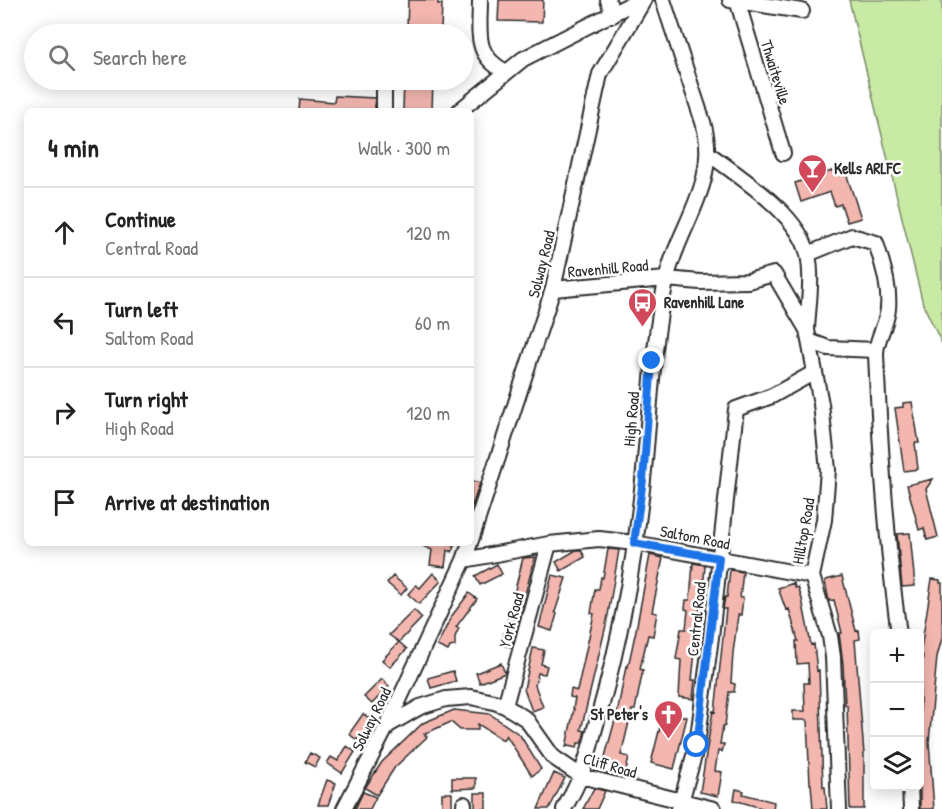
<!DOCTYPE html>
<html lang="en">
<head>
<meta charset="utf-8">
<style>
	body { margin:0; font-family:"Patrick Hand",sans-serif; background:#f2f2f2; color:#222 }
	.controls { position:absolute; right:18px; bottom:18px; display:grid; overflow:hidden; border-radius:9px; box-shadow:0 3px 15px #0003 }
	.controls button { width:54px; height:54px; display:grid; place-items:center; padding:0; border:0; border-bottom:2px solid #e0e0e0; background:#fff; color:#222; font:30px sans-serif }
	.stop { position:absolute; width:18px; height:18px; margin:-14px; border:4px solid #1a73e8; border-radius:50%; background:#fff }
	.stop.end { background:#1a73e8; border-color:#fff; box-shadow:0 2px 6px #0008 }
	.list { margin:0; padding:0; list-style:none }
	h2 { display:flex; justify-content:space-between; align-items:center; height:78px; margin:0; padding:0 24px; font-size:26px }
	h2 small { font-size:20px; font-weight:400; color:#767676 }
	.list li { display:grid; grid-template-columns:39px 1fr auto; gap:18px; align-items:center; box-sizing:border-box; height:90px; padding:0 24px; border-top:2px solid #e0e0e0 }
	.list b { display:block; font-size:22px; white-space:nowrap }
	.list p { margin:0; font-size:20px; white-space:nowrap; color:#767676 }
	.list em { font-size:20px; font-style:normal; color:#767676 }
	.icon { flex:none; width:33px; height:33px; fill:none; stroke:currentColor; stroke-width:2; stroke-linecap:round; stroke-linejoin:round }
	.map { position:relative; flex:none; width:942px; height:809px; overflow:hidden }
	.search { position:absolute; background:#fff; box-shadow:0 3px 15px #0003; left:24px; top:24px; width:450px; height:66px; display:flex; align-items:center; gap:15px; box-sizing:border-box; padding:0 21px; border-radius:33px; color:#767676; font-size:22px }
	.panel { position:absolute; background:#fff; box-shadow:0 3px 15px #0003; left:24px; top:108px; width:450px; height:438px; border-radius:9px }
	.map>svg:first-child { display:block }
</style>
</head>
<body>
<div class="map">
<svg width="942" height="809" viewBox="0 0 942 809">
	<rect width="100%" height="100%" fill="#fff"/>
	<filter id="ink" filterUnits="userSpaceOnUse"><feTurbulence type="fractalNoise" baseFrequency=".0167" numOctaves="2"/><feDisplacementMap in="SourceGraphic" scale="12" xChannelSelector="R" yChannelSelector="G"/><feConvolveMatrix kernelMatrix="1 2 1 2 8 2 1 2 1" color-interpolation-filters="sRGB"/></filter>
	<g filter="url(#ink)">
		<path fill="#c8eaa4" stroke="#7a8a68" stroke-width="1.5" d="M849,0H942V344L923,304Z"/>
		<path fill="#f3b7b0" stroke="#2b2b2b" stroke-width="1.5" d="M408,0H438V4H442L441,29L407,27Z
			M499,0H543L542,22L498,21Z
			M404,80H433L432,111H403Z
			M335,96L375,98V111H299L300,99L334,102Z
			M844,167L861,218L847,222L841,204L835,206L830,192L801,202L795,183Z
			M912,402L919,443H915L918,469L904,471L895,408L903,407V403Z
			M933,479L926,489L938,537L927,540L924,528L919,530L907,485Z
			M471,480L480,483L472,506L471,505Z
			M910,533L915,586L902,587L897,534Z
			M416,543H455L452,552L447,550L445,567L430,565L432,550Z
			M608,549L619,550L607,621L581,730L585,731L582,743H578L577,748L568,746L566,747L574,709H573L575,698L570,697L571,689L577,691L594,614L591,613L595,589H599L601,577L603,578Z
			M576,550H581L585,557L561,571L556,562Z
			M650,555L663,558L652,612L657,613L653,636L648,635L640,669L643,670L635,710H632L621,755L629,757L626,770L603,764L618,709L626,666L628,667L636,630Z
			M535,557L511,647L501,645L523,558Z
			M693,563L705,565L702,606H700L692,680H695L693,699L679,697L681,660L676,659L681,629H686L688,610L685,609L686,600H690Z
			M497,564L502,574L480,585L475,576Z
			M730,570L743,572L740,598H743L741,615H738L733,653L731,683L735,684L734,692H729L725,726H723L720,744H724L722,752L718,751L715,771L722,772L718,796L700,792L713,711L715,712L726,609H723L725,597H727Z
			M433,573L441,581L419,604L408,594L416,585L420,588Z
			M552,575L566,578L555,612L557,614L552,631L539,627Z
			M393,576L407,588L401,595L387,583Z
			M842,576L856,631L859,630L860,639L855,640L864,754V809H850L847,705H845L843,664L839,633H842L834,600L829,601L825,582L826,580Z
			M932,579L940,580V583H942V638L937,657L929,742L934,809H920V690L923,655H920Z
			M794,583L795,588L798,587L802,599L811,645L814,644L817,671L819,670L823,787H825L827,809H813L811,784H810L807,720H793V711H805L804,683H809L808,663L797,664L796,641H798L789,609L786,610L778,588Z
			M469,593L477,599L456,627L459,628L455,637V646L450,647L448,651L437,646L451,617Z
			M414,610L422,618L399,642L389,635Z
			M399,642L407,649L390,667L382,660Z
			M533,648L544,650L541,664L547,666L545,674L538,673L535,685L543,707L532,711L524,689Z
			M501,663L505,673L480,683L476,673Z
			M453,671L456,681L431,688L428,678Z
			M382,679L389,686L372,704L364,697Z
			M454,710L490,714L520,735L541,769L532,776L506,735L503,740L478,724V730H460L451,722L424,734L427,737L395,767L377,795L365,788L382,762L423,723Z
			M664,711L687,717L674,769L651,763Z
			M363,714L372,720L357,740L349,734Z
			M347,746L355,752L342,773L327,763L331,757L338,761Z
			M310,753L320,758L315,767L305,762Z
			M554,773L565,778L549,809H538Z
			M452,778H476V788L452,789Z
			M327,780L336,783L328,805H318Z
			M594,788L605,791L597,809H583Z
			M736,789L744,791L743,794L774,802L773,809H765L734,800Z
			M363,792L376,797L370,809H355Z
			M442,793H452V809H442Z
			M475,793H486V809H475Z"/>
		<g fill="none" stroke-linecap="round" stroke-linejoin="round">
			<defs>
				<path id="minor" d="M480,0C480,33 473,55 506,72
					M608,0L613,15
					M730,0L802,11
					M737,0L783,153
					M384,111V80
					M459,111L523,59L639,0
					M709,154C740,177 800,215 808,255C813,279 808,306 807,330
					M808,254L852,236L876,243C883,265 893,296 886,319C883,331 876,341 876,354C880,447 886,541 899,634
					M553,289L666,279L700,282L748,281L774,274L807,330L821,404L828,470L824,520L812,576L830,636L833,657L839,809
					M809,341L828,348L876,350
					M471,540L553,289L600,74L644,0
					M464,560L549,544L599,539L635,543L812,576
					M505,706L549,544
					M387,726L420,707L446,699L471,697L494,702L505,706L526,719L553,757L581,776L714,809
					M910,786L911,809
					M464,804V809
					M344,809L387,726L464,560L470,543
					M564,809C570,798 576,788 580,777C589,756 593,733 600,711C621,636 635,558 643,480C650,413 652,347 666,281C678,225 721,183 703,122L663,0
					M679,809L697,745L711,637L736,409L772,396L815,372"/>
			</defs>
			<use href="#minor" stroke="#2b2b2b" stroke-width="18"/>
			<use href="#minor" stroke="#fff" stroke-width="14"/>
		</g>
	</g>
	<g fill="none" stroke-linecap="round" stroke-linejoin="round" filter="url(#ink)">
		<path stroke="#1a73e8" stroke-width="8" d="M652,361L643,480L634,543L719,558L697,745"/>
	</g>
	<defs>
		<symbol id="bar-pin" viewBox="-11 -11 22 30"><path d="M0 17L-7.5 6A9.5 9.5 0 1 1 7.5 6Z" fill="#d1495b" stroke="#fff"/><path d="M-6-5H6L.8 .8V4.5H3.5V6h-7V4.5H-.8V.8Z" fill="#fff"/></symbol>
		<symbol id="bus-pin" viewBox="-11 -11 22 30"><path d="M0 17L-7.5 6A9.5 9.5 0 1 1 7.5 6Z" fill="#d1495b" stroke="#fff"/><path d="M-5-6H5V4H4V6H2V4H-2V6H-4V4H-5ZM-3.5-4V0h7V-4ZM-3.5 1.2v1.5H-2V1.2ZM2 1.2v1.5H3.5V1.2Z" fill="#fff"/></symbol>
		<symbol id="church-pin" viewBox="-11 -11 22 30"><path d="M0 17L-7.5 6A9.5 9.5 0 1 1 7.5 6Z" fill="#d1495b" stroke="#fff"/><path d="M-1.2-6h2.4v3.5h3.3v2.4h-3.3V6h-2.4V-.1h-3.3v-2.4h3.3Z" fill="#fff"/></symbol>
	</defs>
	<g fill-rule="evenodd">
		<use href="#bar-pin" x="796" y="152" width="33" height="45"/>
		<use href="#bus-pin" x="626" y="286" width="33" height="45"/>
		<use href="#church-pin" x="652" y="698" width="33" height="45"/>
	</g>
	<g text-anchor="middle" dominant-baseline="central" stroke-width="5" stroke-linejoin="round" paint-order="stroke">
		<g font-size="16" fill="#2b2b2b" stroke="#fff">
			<text transform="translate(776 72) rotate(73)">Thwaiteville</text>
			<text transform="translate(541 264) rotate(-76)">Solway Road</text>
			<text transform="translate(608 268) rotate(-5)">Ravenhill Road</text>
			<text transform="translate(631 419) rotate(-85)">High Road</text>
			<text transform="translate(803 531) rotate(-80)">Hilltop Road</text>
			<text transform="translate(695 537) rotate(11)">Saltom Road</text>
			<text transform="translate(696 619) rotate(-84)">Central Road</text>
			<text transform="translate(511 620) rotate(-75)">York Road</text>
			<text transform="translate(371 719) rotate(-64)">Solway Road</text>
			<text transform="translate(610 765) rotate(16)">Cliff Road</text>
		</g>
		<g font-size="16" font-weight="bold" fill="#2b2b2b" stroke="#fff" text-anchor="start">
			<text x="834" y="168">Kells ARLFC</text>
			<text x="664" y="302">Ravenhill Lane</text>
			<text x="648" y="714" text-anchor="end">St Peter's</text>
		</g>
	</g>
</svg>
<div class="controls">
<button>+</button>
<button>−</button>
<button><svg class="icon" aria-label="layers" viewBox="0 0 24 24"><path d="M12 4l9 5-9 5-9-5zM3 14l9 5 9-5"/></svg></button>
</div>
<div class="stop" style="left:697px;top:745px"></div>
<div class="stop end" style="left:652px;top:361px"></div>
<div class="search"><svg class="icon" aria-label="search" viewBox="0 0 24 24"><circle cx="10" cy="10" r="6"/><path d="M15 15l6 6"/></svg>Search here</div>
<section class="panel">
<h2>4 min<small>Walk · 300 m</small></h2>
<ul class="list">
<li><svg class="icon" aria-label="ahead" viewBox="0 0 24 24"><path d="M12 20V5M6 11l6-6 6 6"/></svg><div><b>Continue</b><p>Central Road</p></div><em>120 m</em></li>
<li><svg class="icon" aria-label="left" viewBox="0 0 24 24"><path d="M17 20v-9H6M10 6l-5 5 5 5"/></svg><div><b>Turn left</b><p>Saltom Road</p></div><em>60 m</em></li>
<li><svg class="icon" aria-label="right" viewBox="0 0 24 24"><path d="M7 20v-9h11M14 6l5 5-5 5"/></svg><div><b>Turn right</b><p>High Road</p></div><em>120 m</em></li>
<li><svg class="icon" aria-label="arrive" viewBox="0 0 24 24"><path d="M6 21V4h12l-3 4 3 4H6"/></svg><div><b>Arrive at destination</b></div></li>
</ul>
</section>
</div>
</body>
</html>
